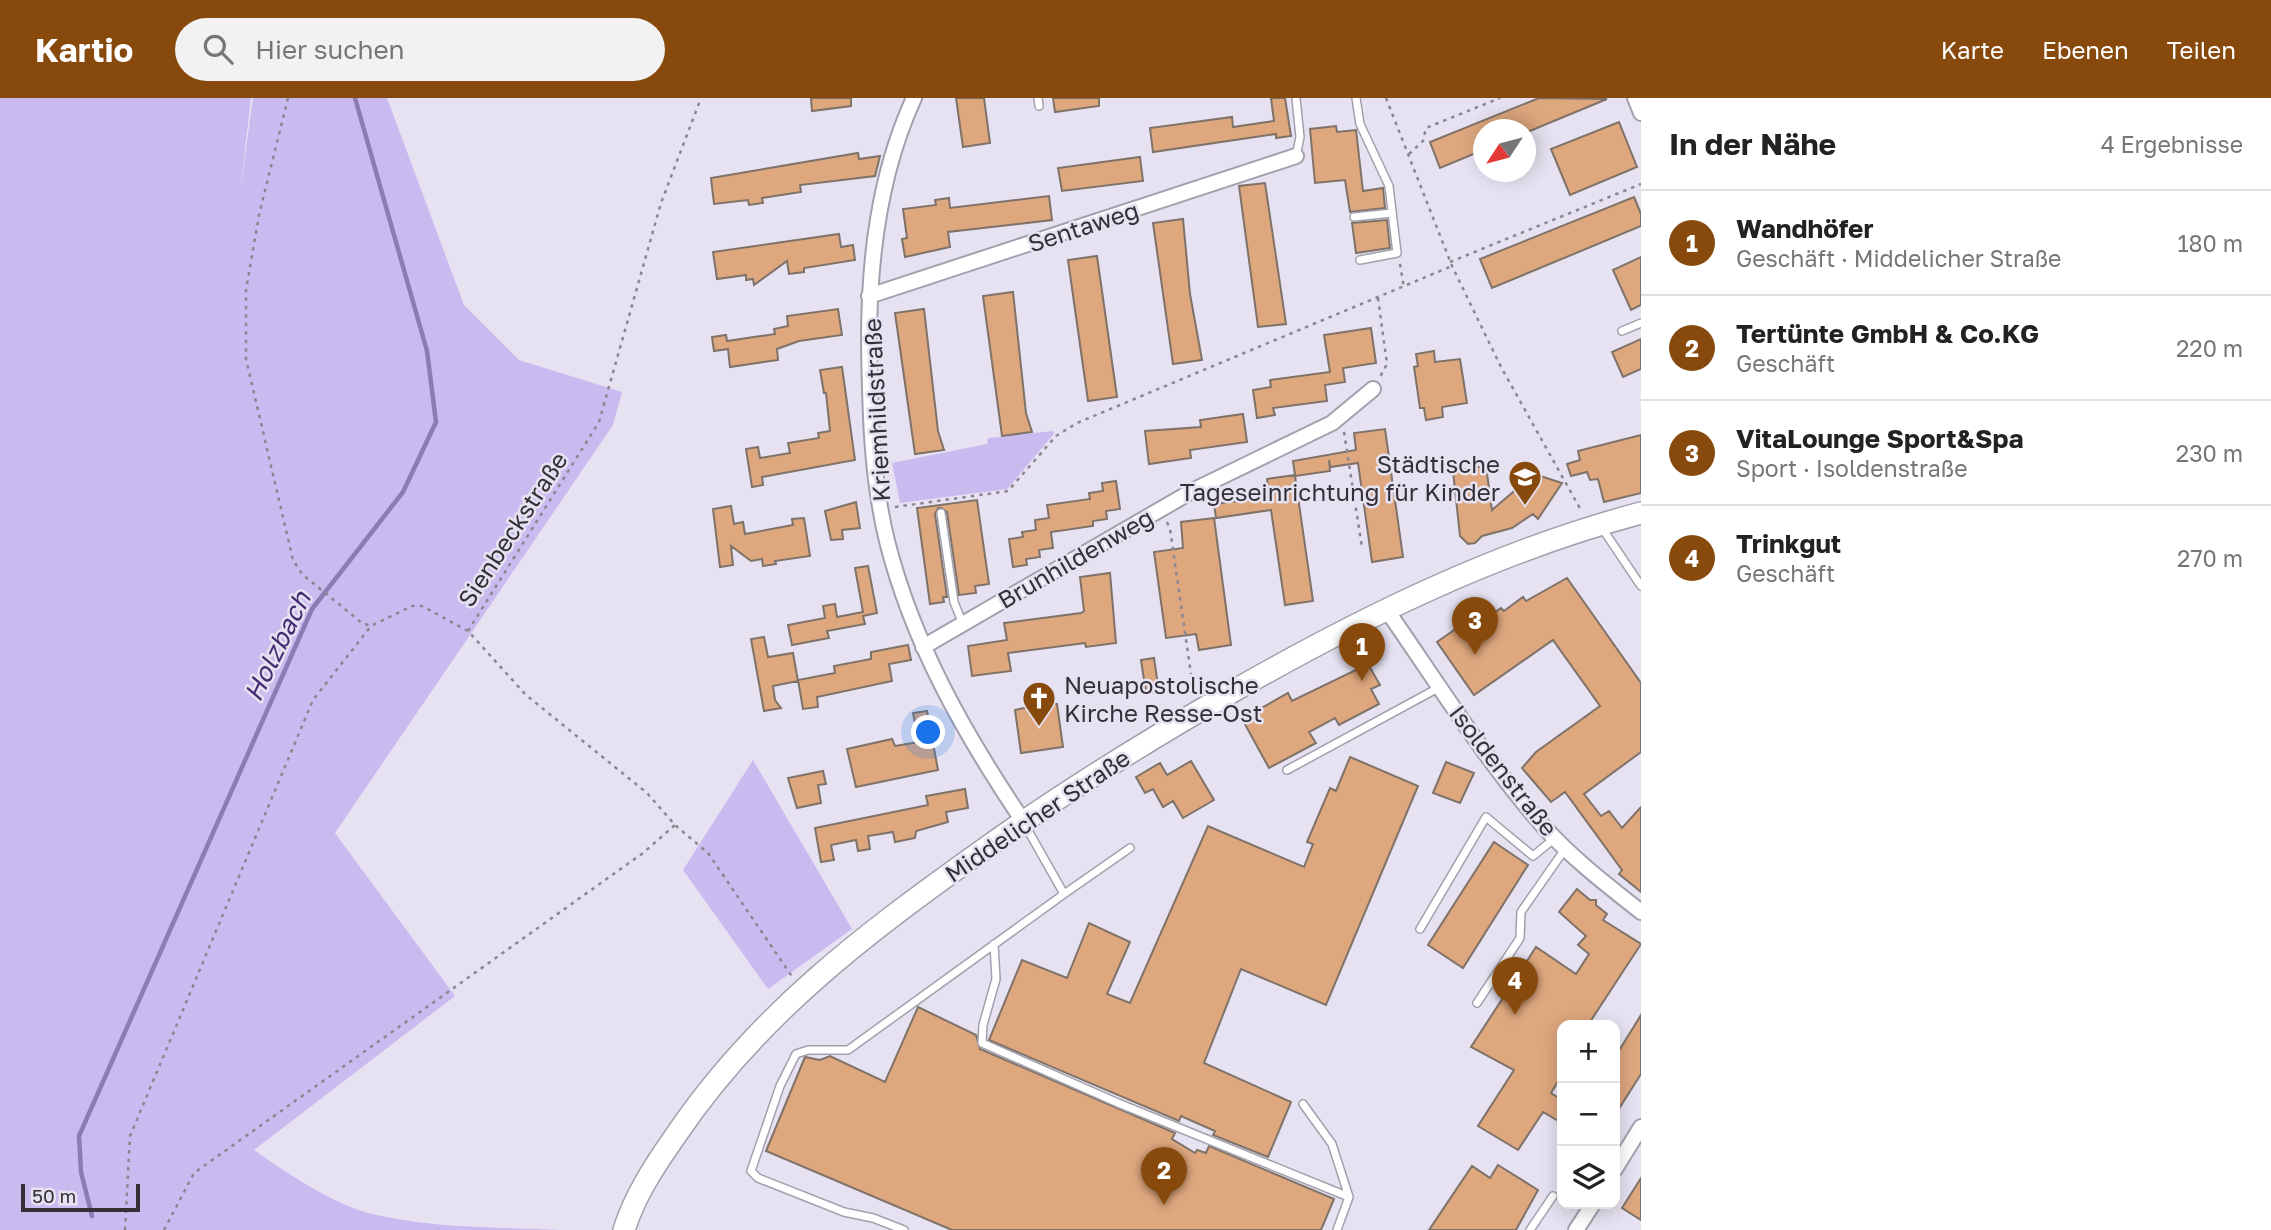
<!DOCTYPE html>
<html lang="de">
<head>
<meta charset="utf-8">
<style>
	body { margin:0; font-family:"Golos Text",sans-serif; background:#f2f2f2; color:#222 }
	.controls { position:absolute; right:21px; bottom:21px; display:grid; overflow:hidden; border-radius:14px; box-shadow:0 4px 18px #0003 }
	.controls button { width:63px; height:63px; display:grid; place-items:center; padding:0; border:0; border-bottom:2px solid #e0e0e0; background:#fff; color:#222; font:35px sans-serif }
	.compass { position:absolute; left:1473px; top:21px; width:63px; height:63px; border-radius:50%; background:#fff; box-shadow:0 4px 18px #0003; rotate:234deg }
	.scale { position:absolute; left:21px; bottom:18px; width:119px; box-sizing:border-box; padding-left:7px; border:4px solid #333137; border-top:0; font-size:19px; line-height:24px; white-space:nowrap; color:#333137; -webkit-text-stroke:5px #e6e2f1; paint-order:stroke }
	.you { position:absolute; left:929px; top:635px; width:24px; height:24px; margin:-18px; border:5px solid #fff; border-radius:50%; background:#1a73e8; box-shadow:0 0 0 10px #1a73e833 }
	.badge { display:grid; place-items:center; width:46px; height:46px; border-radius:50%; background:#87490c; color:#fff; font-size:23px; font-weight:700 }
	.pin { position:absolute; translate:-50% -58px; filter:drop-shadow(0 2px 4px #0008) }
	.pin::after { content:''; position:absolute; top:37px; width:24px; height:21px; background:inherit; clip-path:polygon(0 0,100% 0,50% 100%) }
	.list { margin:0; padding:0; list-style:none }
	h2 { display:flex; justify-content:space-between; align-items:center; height:91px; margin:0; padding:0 28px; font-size:30px }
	h2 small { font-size:23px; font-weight:400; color:#767676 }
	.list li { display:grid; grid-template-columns:46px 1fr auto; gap:21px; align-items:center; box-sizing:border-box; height:105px; padding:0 28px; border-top:2px solid #e0e0e0 }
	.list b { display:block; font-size:26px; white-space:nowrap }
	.list p { margin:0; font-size:23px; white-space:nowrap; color:#767676 }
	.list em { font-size:23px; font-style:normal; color:#767676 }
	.icon { flex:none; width:38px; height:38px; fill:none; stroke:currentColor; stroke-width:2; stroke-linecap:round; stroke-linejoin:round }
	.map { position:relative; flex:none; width:1641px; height:1132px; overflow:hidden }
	header { display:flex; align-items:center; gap:42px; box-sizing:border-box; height:98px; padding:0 35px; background:#87490c; color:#fff }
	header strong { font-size:33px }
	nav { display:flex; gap:38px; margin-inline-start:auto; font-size:24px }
	.search { width:490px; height:63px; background:#f2f2f2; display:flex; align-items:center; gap:18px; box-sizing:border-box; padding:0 24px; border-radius:38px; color:#767676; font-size:26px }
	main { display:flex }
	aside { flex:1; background:#fff }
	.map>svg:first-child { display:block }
</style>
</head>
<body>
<header>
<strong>Kartio</strong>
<div class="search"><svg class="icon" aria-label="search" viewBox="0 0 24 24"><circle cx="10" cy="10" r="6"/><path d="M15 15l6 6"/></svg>Hier suchen</div>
<nav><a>Karte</a><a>Ebenen</a><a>Teilen</a></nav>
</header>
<main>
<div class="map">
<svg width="1641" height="1132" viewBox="0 0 1641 1132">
	<rect width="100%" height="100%" fill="#e6e2f1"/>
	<path fill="#c9bbf0" d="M0,0H251L240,96L253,0H387L464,207L519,262L622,294L613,327L335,735L455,898L254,1052C284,1073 330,1104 365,1114C428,1131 498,1129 562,1132H0Z
		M1053,333L1054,336L1007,391L900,405L892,365L987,346L988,340Z
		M753,662L852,831L768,891L683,772Z"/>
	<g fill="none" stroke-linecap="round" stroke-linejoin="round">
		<path stroke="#8c7cb4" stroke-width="4.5" d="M92,1118L81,1074L79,1038L312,511L403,394L436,324L427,253L355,0"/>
	</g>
	<path fill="#dea77e" stroke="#7e7269" stroke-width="2" d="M811,0H851V8L812,13Z
		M956,0H984L990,45L963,49Z
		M1053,0H1099V8L1055,14Z
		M1271,0H1285L1291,38L1276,40V36L1153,54L1150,30L1232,19L1233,29L1274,23Z
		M1539,0L1607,1L1525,35V32H1483V52L1440,70L1430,44Z
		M1619,24L1637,69L1570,97L1551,51Z
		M1336,28L1337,34L1356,32L1363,93L1383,90L1385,110L1350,114L1345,82L1315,85L1310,31Z
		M858,55L859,61L880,58L875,78L800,87L801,94L762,100L763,105L749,107L748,102L714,106L711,80Z
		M1140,59L1143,83L1062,93L1058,70Z
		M1265,85L1286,226L1258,229L1239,88Z
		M1049,98L1052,122L948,134L950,149L905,159L902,141L907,140L903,111L936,107L935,102L949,100L950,110Z
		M1634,99L1641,116V128L1492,190L1480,161Z
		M1183,121L1190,196L1202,262L1173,266L1153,125Z
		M1387,122L1390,150L1356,155L1352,125Z
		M839,136L841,149L853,147L855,162L804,170V174L789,176L787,163L754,187L753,181L746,182V177L717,181L713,154Z
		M1097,158L1117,299L1088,303L1068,162Z
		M1641,159V207L1631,212L1613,172Z
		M1013,194L1026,315L1032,334L1002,338L983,198Z
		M838,211L842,237L799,243L777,251L778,262L730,269L728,251L714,253L712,239L726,237L727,243L775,236L774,231L788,228L787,218Z
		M924,211L938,333L944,352L915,356L895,215Z
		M1371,230L1376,265L1343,270L1345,284L1325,287L1327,303L1273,310L1275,317L1257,320L1253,292L1271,289L1270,282L1330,274L1324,237Z
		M1641,241V271L1623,279L1612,254Z
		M1434,253L1435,264L1460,261L1467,305L1442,309L1443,319L1426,322L1424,310H1420L1414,269L1418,268L1416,256Z
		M842,269L855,362L762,379L763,387L752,389L746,351L758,349L760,360L790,355L788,345L819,340L818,335L830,333L826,295H824L820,272Z
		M1243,316L1247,344L1190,352L1191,360L1149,366L1145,333L1201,329L1200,322Z
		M1385,331L1403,459L1372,464L1358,365L1330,369L1329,362L1330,373L1295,378L1313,503L1285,507L1271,412L1216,420L1214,406L1269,399L1267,381L1295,377L1293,363L1356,352L1354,335Z
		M1641,337V395L1604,404L1598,381L1590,382L1587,374L1571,378L1567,366L1580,362L1578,353Z
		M1486,368L1492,412L1513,394L1525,373L1562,385L1538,421L1533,416L1512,430L1482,438L1475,445L1468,446L1460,438L1453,373Z
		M1116,383L1120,411L1106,413L1107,421L1093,423V428L1051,434L1053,450L1039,452L1040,459L1026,461L1027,467L1013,469L1009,441L1023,439L1022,434L1036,432L1035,422L1049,420L1047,407L1090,401L1089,395L1103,393L1102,385Z
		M977,402L989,486L975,488L976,495L959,497L947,414L939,409L935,416L947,499H943L944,504L930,506L917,410Z
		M856,404L860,430L842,432L843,441L831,442L825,413Z
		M731,408L734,426L743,424L745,436L793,427L792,421L804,420L810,458L775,463L776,466L763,468L762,461L751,463L731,448L733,467L720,469L713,411Z
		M1214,420L1231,547L1199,552L1196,536L1166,540L1154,454L1183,450L1181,424Z
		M868,468L877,515L863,518L865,526L827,533L829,540L792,547L788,527L825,520L823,508L835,506L837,519L863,514L855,470Z
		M1110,475L1116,545L1086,549L1085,545L1008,555L1011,573L972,578L968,548L1007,542L1004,525L1081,515L1084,513L1080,479Z
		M1567,480L1641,585V654L1584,696L1601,718L1609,713L1622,730L1641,709V794L1619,776L1622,772L1565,694L1551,704L1522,670L1536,654L1600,608L1553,542L1474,597L1437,544L1457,530L1460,533L1479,520L1481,524L1501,510L1504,513L1523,499L1526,503Z
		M764,539L768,559L793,555L798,583L773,588L775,602L781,610L764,613L751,541Z
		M908,547L911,562L889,566L892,583L817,599L818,609L803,611L798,582L835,575L834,568L871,561V554Z
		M1154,560L1159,594L1146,595L1141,562Z
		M1368,566L1380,587L1371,591L1379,606L1339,627L1335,620L1309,634L1316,645L1269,670L1242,621L1288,595L1292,603Z
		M1048,605L1057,606L1063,649L1021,655L1015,612Z
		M927,613L938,672L856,689L847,651L892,641L895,648L919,644L913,615Z
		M1350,659L1418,688L1326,907L1241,871L1204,965L1291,1004L1268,1059L1213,1037L1215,1033L1181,1018L1179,1023L989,942L1022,862L1067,880L1089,825L1130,844L1107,896L1130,905L1208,728L1304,769L1313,746L1307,744L1330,690L1336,693Z
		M1191,663L1214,702L1183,720L1173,703L1163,709L1153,691L1145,695L1136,679L1160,665L1167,677Z
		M1446,664L1474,675L1460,705L1433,695Z
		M823,673L826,686L818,687L821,705L797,710L788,680Z
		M965,691L968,710L946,714L948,724L916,733L915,740L895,744L893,734L868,738L870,751L858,753L856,742L831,747L834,762L821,764L815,730L928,707L926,698Z
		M1494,744L1528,767L1463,870L1428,847Z
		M1577,791L1590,802H1596V807L1607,816L1603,822L1641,846L1588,927H1562V977L1551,995L1562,1002V1025L1543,1014L1518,1052L1478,1028L1514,972L1471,949L1536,849L1576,876L1589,856L1578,847L1586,838L1559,814Z
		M918,909L976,937L980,951L1175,1035L1172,1041L1195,1055L1197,1052L1206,1055L1209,1048L1334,1101L1321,1132H952L766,1053L805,959L820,962L830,958L885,984Z
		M1641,917V976L1615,1017V959Z
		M1498,1067L1538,1092L1516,1132H1429L1472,1068L1490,1080Z
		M1641,1080V1122L1622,1110Z"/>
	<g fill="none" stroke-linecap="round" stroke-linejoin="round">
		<defs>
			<path id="lane" d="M1038,0L1039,8
				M1296,0L1300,39L1296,58
				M1356,0L1360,26L1389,88L1397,155L1360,162
				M1354,119L1392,115
				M1622,233L1641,225
				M941,415L954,504L962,524
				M1602,430L1641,488
				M1287,672L1440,589
				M1064,796L1130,750
				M1420,831L1486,719L1533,758L1555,740
				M994,846L996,881L983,927L982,945L1118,1005L1349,1099
				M1477,905L1520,840L1521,814L1565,751
				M1303,1006L1332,1046L1349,1099L1337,1132
				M904,1132L873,1120L844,1114L758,1080L751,1073L780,988L796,956L808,952H848L1064,796L1025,727
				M1530,1132L1553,1098"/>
			<path id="street" d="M914,0C879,76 869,160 869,243C870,309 871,378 887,443C913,546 965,637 1023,723
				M1635,0L1641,15
				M869,198L1296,58
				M1386,511C1437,584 1485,662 1544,729C1573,761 1607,787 1641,814
				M923,549L1194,392L1332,325L1373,291
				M1615,1071L1641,1029
				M1576,1132L1593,1106"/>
			<path id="secondary" d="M624,1132C635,1097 655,1067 676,1037C758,916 865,836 983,752C1065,693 1150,641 1237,591C1365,518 1498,453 1641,415"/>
		</defs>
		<use href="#lane" stroke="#a3a0ae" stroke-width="10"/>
		<use href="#street" stroke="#a3a0ae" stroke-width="18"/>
		<use href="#secondary" stroke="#a3a0ae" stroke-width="24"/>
		<path stroke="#8a8791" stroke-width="2.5" stroke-dasharray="3.5 5" stroke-linecap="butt" d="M288,0L259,117L246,192V261L293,462L302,476L362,525L371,528L412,508H422L468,533L526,597L647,695L675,727L708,755L793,880
			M1386,0L1452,168L1501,269L1582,414
			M1409,56L1423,43L1426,30L1500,0
			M1450,164L1641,86
			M1400,166L1404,190
			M1378,200L1387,266L1380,279
			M1344,334L1362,449
			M895,409L1008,393L1056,338L1077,325L1452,168
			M1167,424L1170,431L1191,576
			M468,533L599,324L661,105L701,0
			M125,1132L130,1038L313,602L371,528
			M164,1132L194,1075L643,755L675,727"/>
		<use href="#lane" stroke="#fff" stroke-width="7"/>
		<use href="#street" stroke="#fff" stroke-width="14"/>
		<use href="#secondary" stroke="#fff" stroke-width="21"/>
	</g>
	<defs>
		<symbol id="school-pin" viewBox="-11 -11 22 30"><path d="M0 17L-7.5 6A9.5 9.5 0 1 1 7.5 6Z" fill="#87490c" stroke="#e6e2f1"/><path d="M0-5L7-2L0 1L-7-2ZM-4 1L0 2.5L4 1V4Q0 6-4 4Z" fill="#fff"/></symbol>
		<symbol id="church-pin" viewBox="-11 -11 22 30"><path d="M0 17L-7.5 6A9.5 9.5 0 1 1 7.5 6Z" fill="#87490c" stroke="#e6e2f1"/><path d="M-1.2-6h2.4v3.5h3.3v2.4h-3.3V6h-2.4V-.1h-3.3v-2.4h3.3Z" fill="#fff"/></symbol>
	</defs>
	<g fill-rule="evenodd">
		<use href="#school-pin" x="1506" y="360" width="38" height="52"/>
		<use href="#church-pin" x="1020" y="581" width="38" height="52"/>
	</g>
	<g text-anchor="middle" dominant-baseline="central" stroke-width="5" stroke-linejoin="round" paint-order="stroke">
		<g font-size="24" fill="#333137" stroke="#e6e2f1">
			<text transform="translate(1083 128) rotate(-18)">Sentaweg</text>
			<text transform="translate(876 312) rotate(-93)">Kriemhildstraße</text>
			<text transform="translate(512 431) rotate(-57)">Sienbeckstraße</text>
			<text transform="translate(1075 460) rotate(-30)">Brunhildenweg</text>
			<text transform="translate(1504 672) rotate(52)">Isoldenstraße</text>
			<text transform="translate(1037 717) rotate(-34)">Middelicher Straße</text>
		</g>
		<g font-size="24" fill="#333137" stroke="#e6e2f1" text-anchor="end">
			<text x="1500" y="365">Städtische<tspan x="1500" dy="28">Tageseinrichtung für Kinder</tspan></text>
			<text x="1064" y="586" text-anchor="start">Neuapostolische<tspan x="1064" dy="28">Kirche Resse-Ost</tspan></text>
		</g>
		<g font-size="26" font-style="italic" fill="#452c72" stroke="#e6e2f1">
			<text transform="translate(277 548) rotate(-64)">Holzbach</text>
		</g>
	</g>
</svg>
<div class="controls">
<button>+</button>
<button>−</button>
<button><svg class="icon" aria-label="layers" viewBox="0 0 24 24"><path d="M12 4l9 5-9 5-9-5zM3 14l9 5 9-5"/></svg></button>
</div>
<svg class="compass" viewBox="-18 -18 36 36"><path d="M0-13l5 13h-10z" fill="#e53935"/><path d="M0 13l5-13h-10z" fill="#767676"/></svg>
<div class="scale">50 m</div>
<div class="you"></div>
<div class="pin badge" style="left:1362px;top:583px">1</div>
<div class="pin badge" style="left:1164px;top:1107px">2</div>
<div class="pin badge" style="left:1475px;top:557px">3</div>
<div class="pin badge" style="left:1515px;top:917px">4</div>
</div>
<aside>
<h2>In der Nähe<small>4 Ergebnisse</small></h2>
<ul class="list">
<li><span class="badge">1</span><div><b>Wandhöfer</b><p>Geschäft · Middelicher Straße</p></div><em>180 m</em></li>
<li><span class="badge">2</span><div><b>Tertünte GmbH &amp; Co.KG</b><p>Geschäft</p></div><em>220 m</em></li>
<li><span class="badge">3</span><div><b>VitaLounge Sport&amp;Spa</b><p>Sport · Isoldenstraße</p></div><em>230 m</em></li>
<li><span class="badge">4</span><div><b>Trinkgut</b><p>Geschäft</p></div><em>270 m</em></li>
</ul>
</aside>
</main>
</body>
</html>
